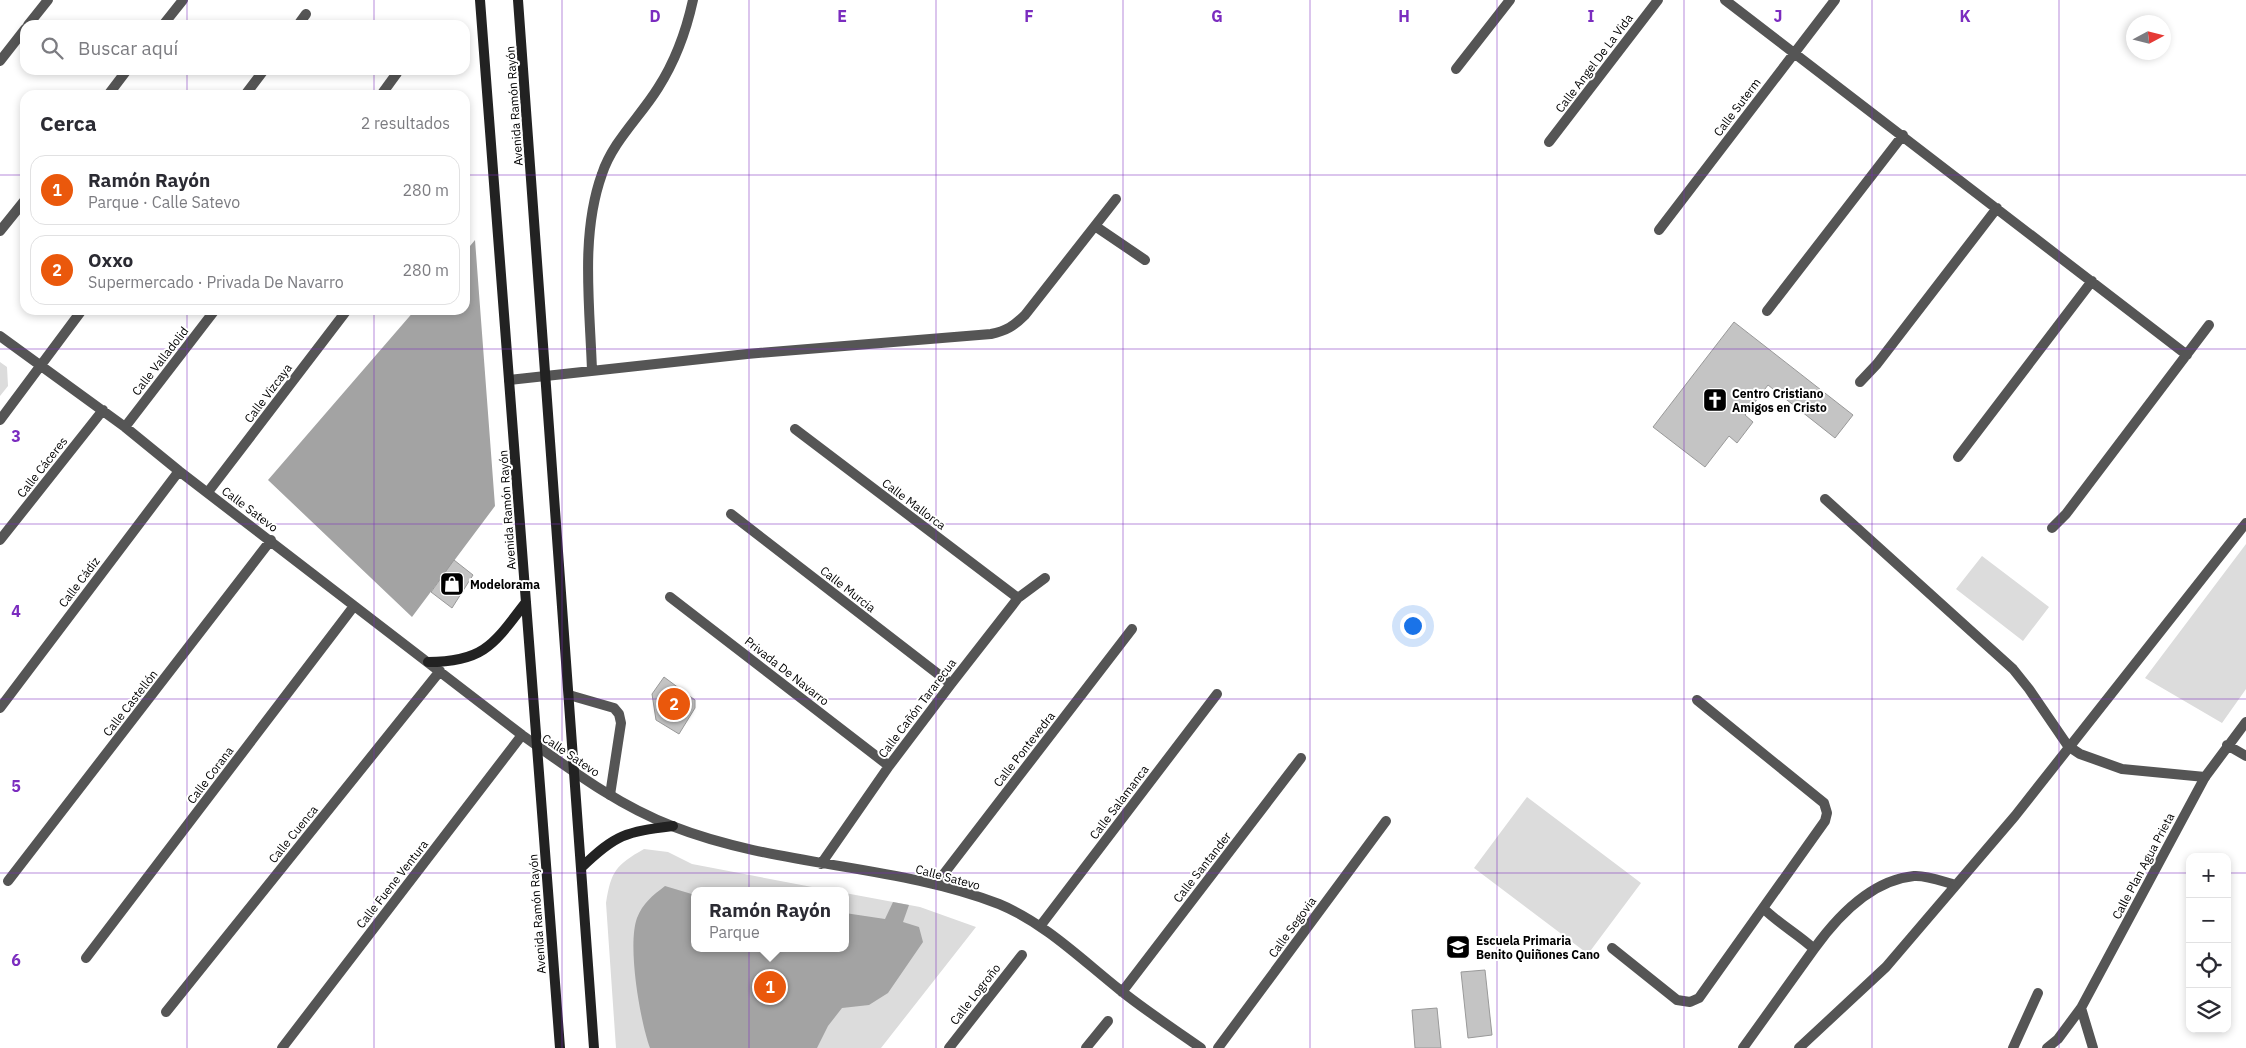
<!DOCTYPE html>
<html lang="es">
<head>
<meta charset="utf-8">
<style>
	body { margin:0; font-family:"IBM Plex Sans",sans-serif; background:#f2f2f3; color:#2b2b33 }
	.controls { position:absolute; right:15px; bottom:15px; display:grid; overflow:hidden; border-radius:10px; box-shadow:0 2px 8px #0003 }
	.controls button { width:45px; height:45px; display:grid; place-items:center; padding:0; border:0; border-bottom:1px solid #e1e1e2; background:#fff; color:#2b2b33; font:25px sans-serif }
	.compass { position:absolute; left:2126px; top:15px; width:45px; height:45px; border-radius:50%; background:#fff; box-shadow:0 2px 8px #0003; rotate:83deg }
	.you { position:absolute; left:1412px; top:625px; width:18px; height:18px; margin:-12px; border:4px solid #fff; border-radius:50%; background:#1a73e8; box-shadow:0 0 0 8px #1a73e833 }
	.badge { display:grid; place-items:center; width:32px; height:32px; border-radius:50%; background:#ea580c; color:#fff; font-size:16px; font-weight:700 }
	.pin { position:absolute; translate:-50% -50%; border:2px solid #fff; box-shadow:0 1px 5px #0006 }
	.popup { position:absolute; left:691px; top:887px; width:158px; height:65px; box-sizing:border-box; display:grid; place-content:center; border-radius:10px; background:#fff; filter:drop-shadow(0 1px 4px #0005); font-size:16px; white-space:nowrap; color:#7c7c81 }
	.popup b { font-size:19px; color:#2b2b33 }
	.popup::after { content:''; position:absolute; left:50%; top:100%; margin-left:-10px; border:10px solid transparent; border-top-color:#fff }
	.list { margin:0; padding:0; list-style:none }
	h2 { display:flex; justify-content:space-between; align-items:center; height:65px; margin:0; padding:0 20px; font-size:21px }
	h2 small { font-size:16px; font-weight:400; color:#7c7c81 }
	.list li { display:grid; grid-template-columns:32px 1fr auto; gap:15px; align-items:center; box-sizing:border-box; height:70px; margin:0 10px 10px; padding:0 10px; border:1px solid #e1e1e2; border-radius:15px }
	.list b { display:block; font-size:19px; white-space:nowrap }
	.list p { margin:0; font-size:16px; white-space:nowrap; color:#7c7c81 }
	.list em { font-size:16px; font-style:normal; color:#7c7c81 }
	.icon { flex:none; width:28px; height:28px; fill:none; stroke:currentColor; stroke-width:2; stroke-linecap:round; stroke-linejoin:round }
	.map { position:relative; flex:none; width:2246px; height:1048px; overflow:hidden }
	.search { position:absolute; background:#fff; box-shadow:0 2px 8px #0003; left:20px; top:20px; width:450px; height:55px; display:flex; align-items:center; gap:12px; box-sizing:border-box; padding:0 18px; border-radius:15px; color:#7c7c81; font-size:19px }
	.panel { position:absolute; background:#fff; box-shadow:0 2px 8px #0003; left:20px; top:90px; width:450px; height:225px; border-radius:15px }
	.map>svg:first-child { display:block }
</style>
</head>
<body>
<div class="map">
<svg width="2246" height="1048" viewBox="0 0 2246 1048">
	<rect width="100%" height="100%" fill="#fff"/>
	<path fill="#dcdcdc" d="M0,362L7,367L8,386L0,396Z
		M2246,544V689L2222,723L2145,678Z
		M1982,556L2049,607L2023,641L1956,589Z
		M1527,797L1641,883L1588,954L1474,868Z
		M644,849L668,852L692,864L833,891H695V948H845V893L920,907L976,927L881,1048H616L606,903C611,871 616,865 644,849Z"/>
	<path fill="#a3a3a3" d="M475,240L495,506L412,617L268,480L415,310H465V252Z
		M665,886L695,895V948H845V913L885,919L893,902L909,905L903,922L919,927L923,942L888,993L869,1005L842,1008L828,1026L817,1048H650C640,1021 627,945 637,918C643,903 652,896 665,886Z"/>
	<path fill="#c4c4c4" stroke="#999" d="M1734,322L1853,415L1835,438L1768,385L1745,415L1753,422L1737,443L1729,436L1705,467L1653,427Z
		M454,560L473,575L452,608L431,592Z
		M664,677L695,700V708L679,734L656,720L652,694Z
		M1485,970L1492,1035L1468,1038L1461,972Z
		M1437,1008L1441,1048H1415L1412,1010Z"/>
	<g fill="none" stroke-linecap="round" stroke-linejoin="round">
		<path stroke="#555" stroke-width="10" d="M1825,499L2013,669L2029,689L2068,746L2080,754L2122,769L2205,777
			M569,695L614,708L619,714L621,723L610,795
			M1763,908C1779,924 1798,934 1814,949C1837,917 1872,880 1914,876C1927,875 1944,882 1956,885
			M1612,948L1677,1000L1690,1002L1699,998L1825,821L1827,813L1824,803L1697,700
			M1743,1048L1814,949
			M1799,1048L1886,967L2015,816L2246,523"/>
		<path stroke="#555" stroke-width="10" d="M1725,0L2187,355
			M28,25L48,0
			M163,25L183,0
			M298,25L306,14
			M0,61L25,29
			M1456,69L1510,0
			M108,95L127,70
			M245,95L264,70
			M381,95L397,73
			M1549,142L1658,0
			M1095,226L1145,260
			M1659,230L1835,0
			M0,231L25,200
			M1767,311L1903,135
			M0,336L125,427L179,471L522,735C570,769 617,805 672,826C776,867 896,864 999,904C1045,923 1081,959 1120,990C1146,1011 1174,1029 1201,1048
			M592,371C590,307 580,235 602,174C613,141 640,117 658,88C676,60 686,32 693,0
			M509,380L747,354L991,334C1006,331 1014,326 1025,315L1116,199
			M1860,382L1877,364L1997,208
			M0,420L82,310
			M125,427L215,310
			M795,429L1018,598
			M1958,457L2092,281
			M208,492L347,310
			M731,514L951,684
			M2052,528L2066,514L2209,325
			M0,540L103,410
			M670,597L889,766
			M0,708L179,471
			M2227,745L2246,756
			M821,864L889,766L951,684L1018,598L1045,578
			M8,881L271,540
			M936,884L1132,629
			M1041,925L1217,694
			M86,958L354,606
			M1122,992L1301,758
			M2081,1008L2093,1048
			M166,1012L440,671
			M282,1048L522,735
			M949,1048L1022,955
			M1086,1048L1108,1021
			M1218,1048L1386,821
			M2013,1048L2038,993
			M2047,1048L2058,1039L2081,1008L2205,777L2246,722"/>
		<path stroke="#222" stroke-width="10" d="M480,0L560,1048
			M518,0L594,1048
			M428,662C484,662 494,644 526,602
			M581,868C616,834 625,832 673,826"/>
	</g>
	<path fill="none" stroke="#7b2cbf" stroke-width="1" stroke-opacity="0.55" d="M187,0V25M374,0V25M562,0V1048M749,0V1048M936,0V1048M1123,0V1048M1310,0V1048M1497,0V1048M1684,0V1048M1872,0V1048M2059,0V1048M187,70V95M374,70V95M0,175H25M465,175H2246M187,310V1048M374,310V1048M0,349H2246M0,524H2246M0,699H2246M0,873H2190M2227,873H2246"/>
	<defs>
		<symbol id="church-square" viewBox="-11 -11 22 22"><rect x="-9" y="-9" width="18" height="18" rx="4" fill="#000" stroke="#fff"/><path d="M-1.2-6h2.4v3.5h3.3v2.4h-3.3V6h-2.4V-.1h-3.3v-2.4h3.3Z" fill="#fff"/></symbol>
		<symbol id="shop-square" viewBox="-11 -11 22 22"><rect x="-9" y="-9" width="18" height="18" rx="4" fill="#000" stroke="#fff"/><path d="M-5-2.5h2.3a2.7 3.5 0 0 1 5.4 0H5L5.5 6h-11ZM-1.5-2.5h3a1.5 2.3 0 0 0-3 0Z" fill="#fff"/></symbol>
		<symbol id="school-square" viewBox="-11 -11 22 22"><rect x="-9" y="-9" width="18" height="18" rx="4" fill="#000" stroke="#fff"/><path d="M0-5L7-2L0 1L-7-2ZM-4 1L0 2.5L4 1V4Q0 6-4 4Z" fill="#fff"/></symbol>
	</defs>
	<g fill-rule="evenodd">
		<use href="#church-square" x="1701" y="386" width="28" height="28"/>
		<use href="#shop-square" x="438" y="570" width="28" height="28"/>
		<use href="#school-square" x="1444" y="933" width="28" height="28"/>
	</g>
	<g text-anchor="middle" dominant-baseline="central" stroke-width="4" stroke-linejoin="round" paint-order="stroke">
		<g font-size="12" fill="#000" stroke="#fff">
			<text transform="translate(1594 63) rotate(-53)">Calle Angel De La Vida</text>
			<text transform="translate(514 106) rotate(-94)">Avenida Ramón Rayón</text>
			<text transform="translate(1737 107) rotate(-53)">Calle Suterm</text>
			<text transform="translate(160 361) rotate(-52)">Calle Valladolid</text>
			<text transform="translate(268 393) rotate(-53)">Calle Vizcaya</text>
			<text transform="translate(42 467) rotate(-52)">Calle Cáceres</text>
			<text transform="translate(914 504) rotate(37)">Calle Mallorca</text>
			<text transform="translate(250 509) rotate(37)">Calle Satevo</text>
			<text transform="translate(507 510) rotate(-94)">Avenida Ramón Rayón</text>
			<text transform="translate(79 582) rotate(-53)">Calle Cádiz</text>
			<text transform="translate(848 589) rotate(38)">Calle Murcia</text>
			<text transform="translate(787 671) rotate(38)">Privada De Navarro</text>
			<text transform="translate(130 703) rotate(-52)">Calle Castellón</text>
			<text transform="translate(917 708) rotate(-53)">Calle Cañón Tararecua</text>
			<text transform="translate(1024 749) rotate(-52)">Calle Pontevedra</text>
			<text transform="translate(571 755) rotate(34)">Calle Satevo</text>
			<text transform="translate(210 775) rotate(-53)">Calle Corana</text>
			<text transform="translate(1119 802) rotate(-53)">Calle Salamanca</text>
			<text transform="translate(293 834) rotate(-51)">Calle Cuenca</text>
			<text transform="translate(2143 866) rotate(-62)">Calle Plan Agua Prieta</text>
			<text transform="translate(1202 867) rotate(-52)">Calle Santander</text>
			<text transform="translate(948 877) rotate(15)">Calle Satevo</text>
			<text transform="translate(392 884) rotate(-52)">Calle Fuene Ventura</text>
			<text transform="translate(537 914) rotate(-94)">Avenida Ramón Rayón</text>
			<text transform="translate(1292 927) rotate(-54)">Calle Segovia</text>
			<text transform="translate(975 994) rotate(-52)">Calle Logroño</text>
		</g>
		<g font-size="12" font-weight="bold" fill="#000" stroke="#fff" text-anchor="start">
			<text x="1732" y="393">Centro Cristiano<tspan x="1732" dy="14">Amigos en Cristo</tspan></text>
			<text x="470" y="584">Modelorama</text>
			<text x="1476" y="940">Escuela Primaria<tspan x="1476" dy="14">Benito Quiñones Cano</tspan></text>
		</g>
	</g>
	<g font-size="16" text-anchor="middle" font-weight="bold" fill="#7b2cbf" stroke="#fff" stroke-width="4" stroke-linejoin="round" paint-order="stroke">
		<text x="655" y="22">D</text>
		<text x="842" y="22">E</text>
		<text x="1029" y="22">F</text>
		<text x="1217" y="22">G</text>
		<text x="1404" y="22">H</text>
		<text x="1591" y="22">I</text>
		<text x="1778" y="22">J</text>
		<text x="1965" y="22">K</text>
		<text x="16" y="442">3</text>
		<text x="16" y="617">4</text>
		<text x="16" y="792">5</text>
		<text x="16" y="966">6</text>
	</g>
</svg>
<div class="controls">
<button>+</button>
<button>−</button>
<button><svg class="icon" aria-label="locate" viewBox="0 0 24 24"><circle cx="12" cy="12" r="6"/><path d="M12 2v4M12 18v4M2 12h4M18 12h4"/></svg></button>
<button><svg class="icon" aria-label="layers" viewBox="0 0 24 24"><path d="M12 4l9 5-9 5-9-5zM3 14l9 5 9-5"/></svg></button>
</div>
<svg class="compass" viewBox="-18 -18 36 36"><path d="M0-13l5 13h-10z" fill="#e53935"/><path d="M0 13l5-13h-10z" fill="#7c7c81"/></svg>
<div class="you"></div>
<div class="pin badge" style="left:770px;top:987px">1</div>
<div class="popup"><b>Ramón Rayón</b>Parque</div>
<div class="pin badge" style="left:674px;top:704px">2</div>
<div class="search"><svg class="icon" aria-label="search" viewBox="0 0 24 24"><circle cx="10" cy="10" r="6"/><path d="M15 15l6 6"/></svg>Buscar aquí</div>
<section class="panel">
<h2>Cerca<small>2 resultados</small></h2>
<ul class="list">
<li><span class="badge">1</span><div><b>Ramón Rayón</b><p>Parque · Calle Satevo</p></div><em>280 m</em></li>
<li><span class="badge">2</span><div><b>Oxxo</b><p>Supermercado · Privada De Navarro</p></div><em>280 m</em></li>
</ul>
</section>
</div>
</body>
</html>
